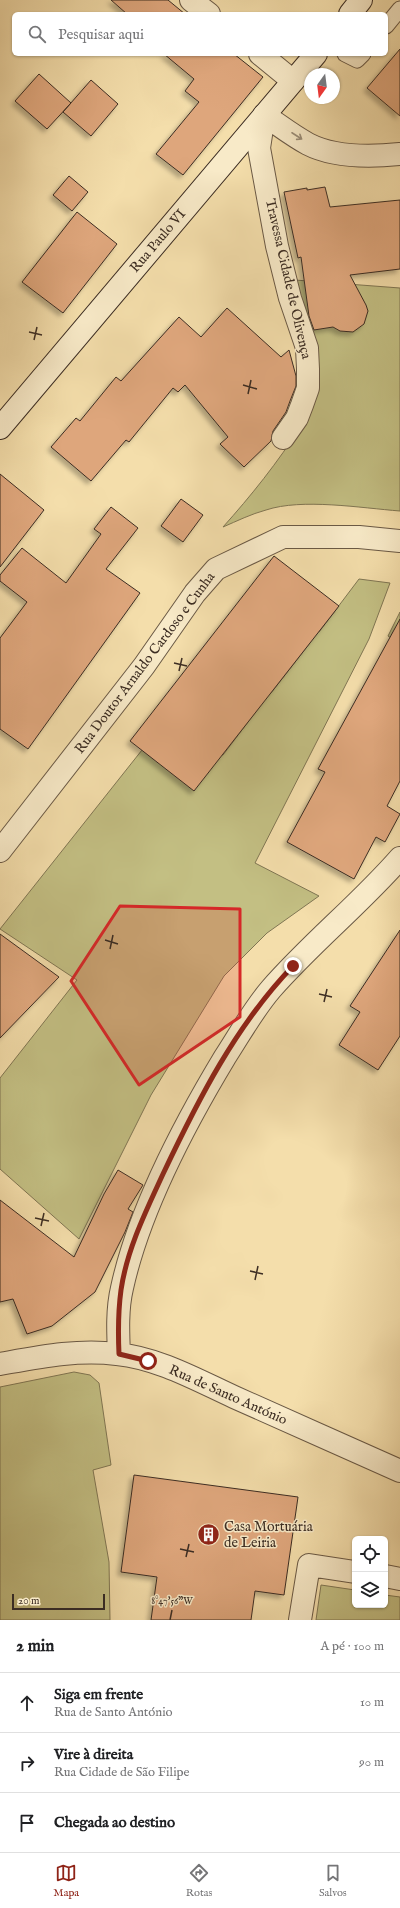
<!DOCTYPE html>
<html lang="pt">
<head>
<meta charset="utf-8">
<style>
	body { margin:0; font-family:"IM FELL English",serif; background:#f6f6f6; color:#202124 }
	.controls { position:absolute; right:12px; bottom:12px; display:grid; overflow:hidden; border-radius:6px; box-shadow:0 1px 3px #0004 }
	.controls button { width:36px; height:36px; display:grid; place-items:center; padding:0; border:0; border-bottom:1px solid #e0e0e0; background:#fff; color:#202124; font:20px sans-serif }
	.compass { position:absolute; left:304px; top:68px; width:36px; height:36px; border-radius:50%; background:#fff; box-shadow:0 1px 3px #0004; rotate:194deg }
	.scale { position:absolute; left:12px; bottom:10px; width:93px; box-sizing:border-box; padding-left:4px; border:2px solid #3c2d23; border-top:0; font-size:11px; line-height:14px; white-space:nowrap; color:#3c2d23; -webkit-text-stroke:3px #f8eac8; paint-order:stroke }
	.stop { position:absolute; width:12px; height:12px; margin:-9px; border:3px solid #8f2418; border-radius:50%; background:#fff }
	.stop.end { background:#8f2418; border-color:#fff; box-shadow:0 1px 4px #0008 }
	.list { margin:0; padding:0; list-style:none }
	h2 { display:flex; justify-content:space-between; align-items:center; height:52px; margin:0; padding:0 16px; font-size:17px }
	h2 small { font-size:13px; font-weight:400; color:#757577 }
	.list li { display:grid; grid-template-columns:26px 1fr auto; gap:12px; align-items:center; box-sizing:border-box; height:60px; padding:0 16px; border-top:1px solid #e0e0e0 }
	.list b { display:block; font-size:15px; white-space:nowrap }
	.list p { margin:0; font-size:13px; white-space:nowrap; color:#757577 }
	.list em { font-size:13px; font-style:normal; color:#757577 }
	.icon { flex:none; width:22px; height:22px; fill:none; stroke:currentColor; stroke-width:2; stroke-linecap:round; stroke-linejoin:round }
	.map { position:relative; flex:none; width:400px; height:1620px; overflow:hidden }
	.search { position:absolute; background:#fff; box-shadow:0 1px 3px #0004; left:12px; right:12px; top:12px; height:44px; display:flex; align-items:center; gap:10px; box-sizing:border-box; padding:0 14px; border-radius:6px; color:#757577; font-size:15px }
	.sheet { height:232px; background:#fff }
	nav { display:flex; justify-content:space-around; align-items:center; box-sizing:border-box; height:56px; border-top:1px solid #e0e0e0; background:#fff; font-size:11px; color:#757577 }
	nav a { display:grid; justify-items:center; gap:2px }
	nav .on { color:#8f2418 }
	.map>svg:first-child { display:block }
</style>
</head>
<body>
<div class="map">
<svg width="400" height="1620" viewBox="0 0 400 1620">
	<defs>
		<filter id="shadow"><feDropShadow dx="-3.5" dy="3.5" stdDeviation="2" flood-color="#0004"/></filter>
	</defs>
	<rect width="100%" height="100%" fill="#f4deab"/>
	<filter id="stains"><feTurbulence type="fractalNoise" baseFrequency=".005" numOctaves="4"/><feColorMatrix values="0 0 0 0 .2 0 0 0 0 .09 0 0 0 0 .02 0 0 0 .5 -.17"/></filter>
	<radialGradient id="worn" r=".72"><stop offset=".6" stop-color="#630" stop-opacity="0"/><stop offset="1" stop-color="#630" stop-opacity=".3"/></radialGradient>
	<path fill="#c3bf83" stroke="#807653" d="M295,280L400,288V511C361,508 302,498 266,510C251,514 237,521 223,527C250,497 279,461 300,427Z
		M359,579L390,583L369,639L255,863L319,896L267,933L224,976L151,1095L79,1239L0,1169V1078L77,980L0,929L142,750L223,755L260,706L265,688L271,693L309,644L313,627L319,632Z
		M400,612V644L388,636Z
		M74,1372L90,1375L99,1383L111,1465L93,1470L109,1562L110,1620H0V1387Z
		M321,1585L355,1590V1605H385V1595L400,1597V1620H316Z"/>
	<path fill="#dea67b" stroke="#3c2d23" filter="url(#shadow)" d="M111,0H168L185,14H127Z
		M400,49V116L367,88Z
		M164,54H234L263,77L183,175L156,154L199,102L185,91L194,79Z
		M39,74L71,103L47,129L15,101Z
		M91,80L118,104L91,136L63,112Z
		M69,176L88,192L72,211L53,195Z
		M325,187L330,207L400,200V269L350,275L366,305L368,311L364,324L353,332L340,331L333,327L314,330L309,316L301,257L298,258L284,192L307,188V190Z
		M77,212L117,244L63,313L22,282Z
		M227,308L281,357L289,350L296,376V386L290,401L286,412L273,431L271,441L244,467L220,444L228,437L185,385L178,392L173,388L129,442L126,440L91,481L51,447L76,418L80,421L116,377L121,381L179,317L201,337Z
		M0,474L44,510L0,567Z
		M181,499L203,515L183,542L161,526Z
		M111,507L138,528L106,569L140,593L28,749L0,729V638L27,602L0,581V575L22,548L66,583L101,534L94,529Z
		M274,556L339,606L194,791L130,741Z
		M400,619V781L387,806L400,814L385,842L376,837L354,879L287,842L325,772L318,769Z
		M400,930V1036L378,1070L339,1045L360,1012L350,1006Z
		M0,934L59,977L0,1038Z
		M118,1170L143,1185L128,1209L133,1212L125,1232L95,1292L52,1326L27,1334L13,1299L0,1302V1200L74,1257L104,1194Z
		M134,1475L298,1497L284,1595L255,1591L251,1620H151L157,1577L121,1572Z"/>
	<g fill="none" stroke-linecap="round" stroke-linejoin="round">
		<defs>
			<path id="lane" d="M386,26L400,9
				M345,54L357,60L363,54"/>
			<path id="street" d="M191,0L209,14
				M260,54L293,81
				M283,438L297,418L302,405L308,388V369L307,348L290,298L277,246L259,148L264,115C279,125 293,136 308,144C335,158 371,157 400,154
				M0,851L144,666L195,593L216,569L283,537H359L400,541
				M119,1354C118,1332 117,1309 122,1288C139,1210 184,1125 225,1057C240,1034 253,1010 271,989C311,943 360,904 400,858
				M0,1364C39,1357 77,1349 117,1354C158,1358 197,1380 234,1397C289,1422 345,1446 400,1471
				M385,1576L400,1579
				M300,1620L309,1565L355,1572"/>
			<path id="secondary" d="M350,14L361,0
				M0,428L316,54"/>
		</defs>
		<use href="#lane" stroke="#6a5945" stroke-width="17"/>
		<use href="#street" stroke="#6a5945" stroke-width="24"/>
		<use href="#secondary" stroke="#3c2d23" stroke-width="24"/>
		<use href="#lane" stroke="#f8eac8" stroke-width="15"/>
		<use href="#street" stroke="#f8eac8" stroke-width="22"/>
		<use href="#secondary" stroke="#f8eac8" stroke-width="22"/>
	</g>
	<defs><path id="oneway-shaft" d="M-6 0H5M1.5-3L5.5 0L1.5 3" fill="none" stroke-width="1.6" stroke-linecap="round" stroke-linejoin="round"/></defs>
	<use stroke="#9a8c76" href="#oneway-shaft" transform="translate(297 136) rotate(33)"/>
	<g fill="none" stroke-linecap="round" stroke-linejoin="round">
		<path stroke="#8f2418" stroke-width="5" d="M148,1361L119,1354C118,1332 118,1312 121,1290C127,1249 146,1211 163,1174C198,1100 236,1025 293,966"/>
	</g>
	<path fill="#d62828" fill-opacity="0.2" stroke="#d62828" stroke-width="3" stroke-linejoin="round" d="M120,906L240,909V1017L139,1085L71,981Z"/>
	<path fill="none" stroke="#3c2d23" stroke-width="1.5" d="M29,332L42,335M34,340L37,327M243,385L257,389M248,394L251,380M174,663L187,666M179,671L182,658M105,940L118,944M110,949L113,935M319,994L332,997M324,1002L327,989M35,1218L49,1221M41,1226L44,1213M250,1271L263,1274M255,1280L258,1266M180,1549L194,1552M186,1557L189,1544M170,1620L172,1610"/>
	<defs>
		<symbol id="building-disc" viewBox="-11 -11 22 22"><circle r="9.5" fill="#8f2418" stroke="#f8eac8"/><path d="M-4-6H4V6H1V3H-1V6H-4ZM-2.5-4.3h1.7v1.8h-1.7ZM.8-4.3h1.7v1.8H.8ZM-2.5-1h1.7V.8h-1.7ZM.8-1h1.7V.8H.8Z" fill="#fff"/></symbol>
	</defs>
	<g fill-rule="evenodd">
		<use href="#building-disc" x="196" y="1522" width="25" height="25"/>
	</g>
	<g text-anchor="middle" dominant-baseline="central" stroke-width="3" stroke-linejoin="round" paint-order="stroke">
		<g font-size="14" fill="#3c2d23" stroke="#f8eac8">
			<text transform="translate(158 241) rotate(-50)">Rua Paulo VI</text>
			<text transform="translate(288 279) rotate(77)">Travessa Cidade de Olivença</text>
			<text transform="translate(145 663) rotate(-53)">Rua Doutor Arnaldo Cardoso e Cunha</text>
			<text transform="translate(228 1395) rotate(24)">Rua de Santo António</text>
		</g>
		<g font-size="14" fill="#3c2d23" stroke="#f8eac8" text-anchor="start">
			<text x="224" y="1527">Casa Mortuária<tspan x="224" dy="16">de Leiria</tspan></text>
		</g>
	</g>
	<g font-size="10" text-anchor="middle" fill="#3c2d23" stroke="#f8eac8" stroke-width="3" stroke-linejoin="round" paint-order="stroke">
		<text x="172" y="1604">8°47'56"W</text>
	</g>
	<rect width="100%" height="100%" filter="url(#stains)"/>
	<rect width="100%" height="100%" fill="url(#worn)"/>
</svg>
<div class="controls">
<button><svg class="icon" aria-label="locate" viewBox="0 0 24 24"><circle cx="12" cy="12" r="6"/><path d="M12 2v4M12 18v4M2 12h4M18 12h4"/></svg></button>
<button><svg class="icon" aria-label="layers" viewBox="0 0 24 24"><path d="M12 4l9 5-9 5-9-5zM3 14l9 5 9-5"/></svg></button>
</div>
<svg class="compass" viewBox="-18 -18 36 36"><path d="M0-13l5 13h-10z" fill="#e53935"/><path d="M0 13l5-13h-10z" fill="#757577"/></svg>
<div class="scale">20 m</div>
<div class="stop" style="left:148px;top:1361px"></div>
<div class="stop end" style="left:293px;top:966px"></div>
<div class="search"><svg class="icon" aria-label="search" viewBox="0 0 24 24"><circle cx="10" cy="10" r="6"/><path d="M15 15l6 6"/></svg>Pesquisar aqui</div>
</div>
<section class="sheet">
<h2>2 min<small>A pé · 100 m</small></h2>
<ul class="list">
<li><svg class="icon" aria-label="ahead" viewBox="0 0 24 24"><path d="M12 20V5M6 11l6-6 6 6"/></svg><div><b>Siga em frente</b><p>Rua de Santo António</p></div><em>10 m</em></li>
<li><svg class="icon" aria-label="right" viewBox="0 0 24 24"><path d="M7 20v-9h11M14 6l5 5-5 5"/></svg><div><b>Vire à direita</b><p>Rua Cidade de São Filipe</p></div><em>90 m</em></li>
<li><svg class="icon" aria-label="arrive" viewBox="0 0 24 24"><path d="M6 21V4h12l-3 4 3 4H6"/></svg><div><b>Chegada ao destino</b></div></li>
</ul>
</section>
<nav>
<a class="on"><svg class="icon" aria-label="map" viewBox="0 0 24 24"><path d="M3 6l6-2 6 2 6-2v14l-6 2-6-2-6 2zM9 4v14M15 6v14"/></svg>Mapa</a>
<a><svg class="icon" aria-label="directions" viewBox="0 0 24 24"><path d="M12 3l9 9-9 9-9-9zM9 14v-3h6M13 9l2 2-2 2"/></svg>Rotas</a>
<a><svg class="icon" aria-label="saved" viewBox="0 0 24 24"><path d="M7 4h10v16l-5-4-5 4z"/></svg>Salvos</a>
</nav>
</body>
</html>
